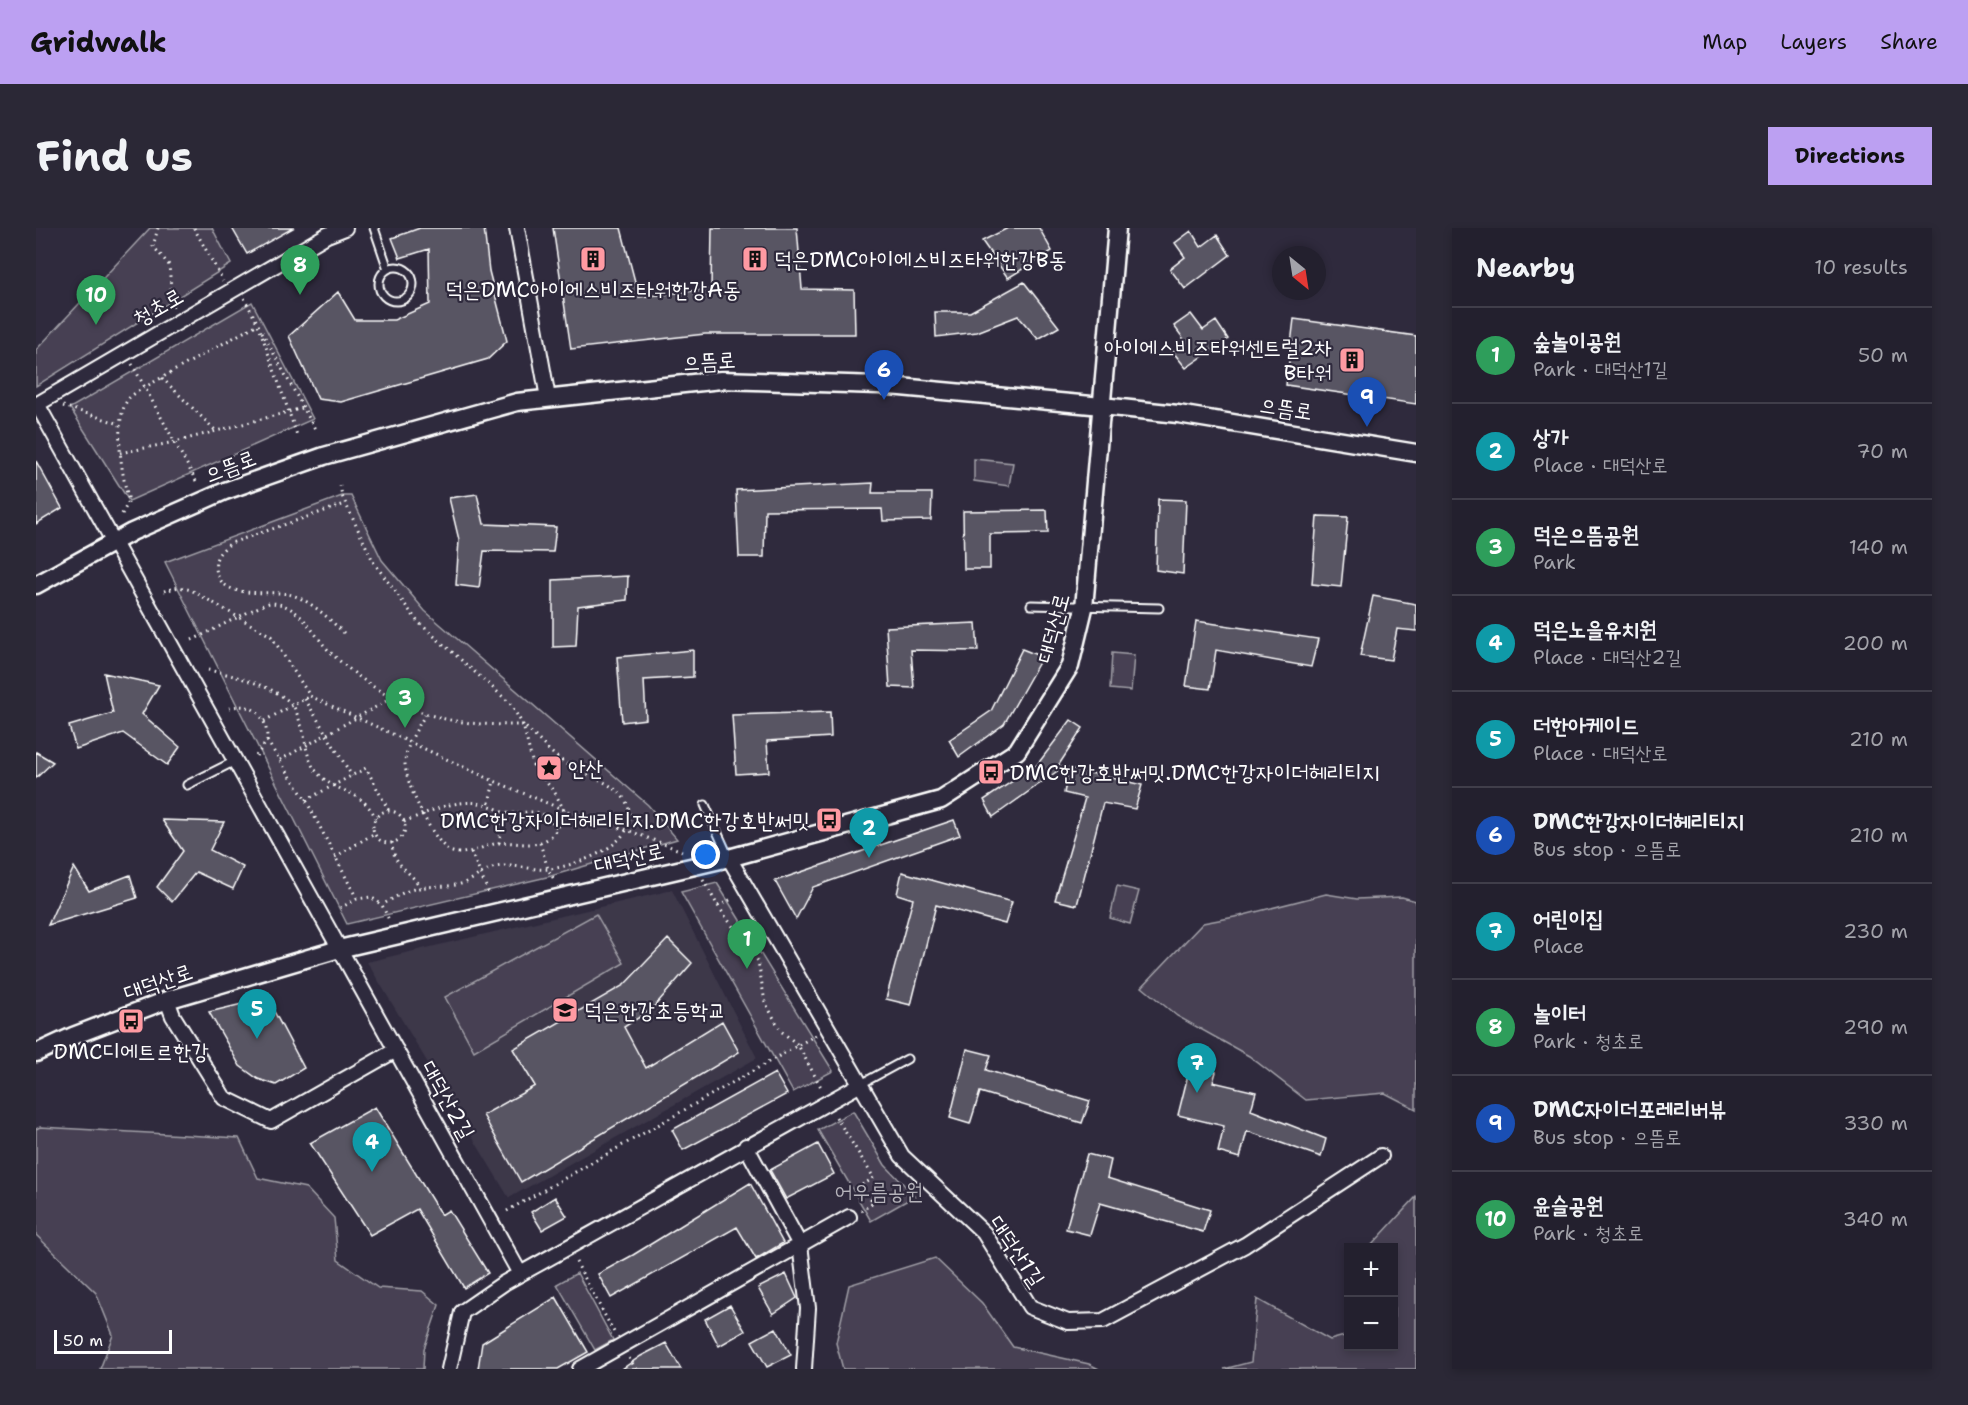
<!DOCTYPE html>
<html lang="en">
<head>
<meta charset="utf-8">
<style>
	body { margin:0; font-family:"Shantell Sans","Poor Story",sans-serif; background:#2b2836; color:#f1f3f6 }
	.controls { position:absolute; right:18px; bottom:18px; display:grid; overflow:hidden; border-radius:0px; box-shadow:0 3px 9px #0003 }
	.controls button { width:54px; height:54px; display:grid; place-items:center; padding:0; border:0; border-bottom:2px solid #403e4a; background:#23202e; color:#f1f3f6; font:30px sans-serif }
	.compass { position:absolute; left:1236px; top:18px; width:54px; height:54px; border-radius:50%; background:#23202e; box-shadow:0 3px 9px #0003; rotate:150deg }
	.scale { position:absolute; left:18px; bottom:15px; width:118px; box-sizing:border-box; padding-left:6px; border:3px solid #fff; border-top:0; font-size:16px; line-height:21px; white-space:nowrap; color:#fff; -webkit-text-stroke:4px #2f2a3d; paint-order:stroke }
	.you { position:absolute; left:670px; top:627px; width:21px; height:21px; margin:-15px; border:4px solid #fff; border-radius:50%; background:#1a73e8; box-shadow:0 0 0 9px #1a73e833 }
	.badge { display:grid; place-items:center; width:39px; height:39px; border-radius:50%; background:#bca0f2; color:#fff; font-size:20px; font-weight:700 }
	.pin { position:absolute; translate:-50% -50px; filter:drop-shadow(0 2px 3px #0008) }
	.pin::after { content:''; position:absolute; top:32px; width:21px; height:18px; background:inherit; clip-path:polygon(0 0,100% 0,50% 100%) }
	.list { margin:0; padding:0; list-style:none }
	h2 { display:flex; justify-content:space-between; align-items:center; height:78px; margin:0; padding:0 24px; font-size:26px }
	h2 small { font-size:20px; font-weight:400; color:#a3a3aa }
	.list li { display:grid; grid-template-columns:39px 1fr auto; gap:18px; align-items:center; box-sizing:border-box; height:96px; padding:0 24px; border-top:2px solid #403e4a }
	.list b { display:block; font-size:22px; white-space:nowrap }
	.list p { margin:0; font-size:20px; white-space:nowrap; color:#a3a3aa }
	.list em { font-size:20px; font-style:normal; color:#a3a3aa }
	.map { position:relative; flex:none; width:1380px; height:1141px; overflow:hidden; border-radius:0px }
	header { display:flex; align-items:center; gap:36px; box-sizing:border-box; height:84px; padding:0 30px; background:#bca0f2; color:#111 }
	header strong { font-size:28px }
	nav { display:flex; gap:33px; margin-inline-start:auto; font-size:21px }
	.intro { display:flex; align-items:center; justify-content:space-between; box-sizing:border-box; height:144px; padding:0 36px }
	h1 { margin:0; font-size:42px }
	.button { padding:15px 27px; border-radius:0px; background:#bca0f2; color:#111; font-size:21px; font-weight:700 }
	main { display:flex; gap:36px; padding:0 36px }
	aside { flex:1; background:#23202e; border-radius:0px; box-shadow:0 3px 9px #0003 }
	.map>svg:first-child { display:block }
</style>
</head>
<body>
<header>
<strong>Gridwalk</strong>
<nav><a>Map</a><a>Layers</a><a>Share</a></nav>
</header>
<div class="intro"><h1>Find us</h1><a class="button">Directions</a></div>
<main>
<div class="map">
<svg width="1380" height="1141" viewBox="0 0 1380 1141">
	<rect width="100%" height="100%" fill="#2f2a3d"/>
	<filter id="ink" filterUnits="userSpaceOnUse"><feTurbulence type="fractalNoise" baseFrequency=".0167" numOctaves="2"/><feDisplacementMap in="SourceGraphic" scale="12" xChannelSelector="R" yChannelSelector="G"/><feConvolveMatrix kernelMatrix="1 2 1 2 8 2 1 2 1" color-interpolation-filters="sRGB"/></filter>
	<g filter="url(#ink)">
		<path fill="#3c3749" d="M636,662L721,830L473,970L331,734Z"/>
		<path fill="#464152" stroke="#a2a0a8" stroke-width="1.5" d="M114,0H176L195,36L0,158V122Z
			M216,74L277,191L93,273L34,180Z
			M938,231L977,235L973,258L938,253Z
			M306,268H315L346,332L389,383L612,577L641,611L515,648L311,696L129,334Z
			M1076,425L1098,427L1095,463L1074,461Z
			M681,655L797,843L757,864L645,664Z
			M1081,658L1103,663L1094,696L1074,690Z
			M1290,666L1321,671L1366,669L1380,673V881L1349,865L1270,872L1213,828L1141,788L1106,759L1167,695L1204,688Z
			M560,686L588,735L438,823L409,769Z
			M817,883L849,937L879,968L835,993L782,902Z
			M4,899L203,910L222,950L270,960L298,990L302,1032L342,1060L386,1063L403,1077L388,1121L387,1141H64L77,1107L60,1065L0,1007V901Z
			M1380,969V1141H1188L1215,1134L1221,1071L1294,1112L1312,1107V1118H1358V1020L1334,1019Z
			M899,1030L946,1075L977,1119L1053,1136L1063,1141H807L800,1115L813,1057Z
			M541,1045L577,1112L559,1122L521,1056Z"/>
		<path fill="#595564" stroke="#fff" stroke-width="1.5" d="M196,0H257L211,26Z
			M384,0H448L453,43L471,113L452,131L305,174L282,171L253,108L302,64L319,92H358L394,76L393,21L364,30L356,10Z
			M517,0H585L603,69L675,61L676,0H761L766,61L818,62L819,106H669L535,121Z
			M972,0H1003L1016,23L972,50L946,13Z
			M1155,3L1165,19L1181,7L1194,27L1149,61L1134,41L1149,29L1139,15Z
			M988,54L1023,99L1002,111L982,88L941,104L900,109L899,84H934Z
			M1155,86L1167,102L1180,93L1192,111L1150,140L1137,124L1150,114L1138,98Z
			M1258,91L1380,108V176L1250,157Z
			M0,233L26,280L0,296Z
			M837,255L836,265H896L895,292L847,293L846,281L729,282L728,329H703L700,262Z
			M441,266L448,296L520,299L517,324L448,323L443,360L420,357L423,312L413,270Z
			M1122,271L1150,272L1147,346L1120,342Z
			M1011,282L1012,305L954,306V341H928L927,283Z
			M1281,288L1312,289L1305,359L1276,356Z
			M592,348L591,372L542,378L540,418L517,419V352Z
			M1337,368L1380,376V403L1361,401L1355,432L1324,428Z
			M1160,393L1282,411L1275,439L1180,422L1174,461L1150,458Z
			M940,395L942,423L875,422L878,460L854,459L850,399Z
			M986,421L1006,429L968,496L923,529L913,512L955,483Z
			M657,422V449L608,452L610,491L586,494L581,429Z
			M68,445L123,457L106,486L144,519L131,537L87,505L40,521L33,498L77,485Z
			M794,484L795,509L731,513L733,544L700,546L696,487Z
			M1035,492L1047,500L1022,538L1027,539L957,589L948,572L1001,537Z
			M0,524L17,534L0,550Z
			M1033,540L1106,557L1099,581L1067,575L1041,677L1019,672L1049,570L1028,565Z
			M126,592L188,594L174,622L207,639L197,661L160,644L136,674L121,659L147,623Z
			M918,592L924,607L777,659L760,691L739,653Z
			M38,639L53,663L94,647L101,670L12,697Z
			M866,644L976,674L969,696L900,677L875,777L850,771L877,671L861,666Z
			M632,711L656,735L616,781L588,799L610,840L686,793L703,824L485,954L447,887L499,858L477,821L588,757Z
			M231,770L268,840L240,857L222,851L204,838L173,784Z
			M931,821L955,827L950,842L1054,873L1046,895L944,864L934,896L914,890Z
			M1155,835L1180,844L1177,854L1220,864L1215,882L1290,911L1285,929L1211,903L1204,930L1182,924L1188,898L1142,887Z
			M739,845L751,866L647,922L636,902Z
			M339,879L405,987L413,982L452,1045L428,1060L381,981L334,1007L274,915Z
			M782,916L798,946L750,971L734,942Z
			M1051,926L1075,932L1071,950L1174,982L1167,1004L1064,975L1054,1007L1030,1001Z
			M714,955L747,1015L720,1031L701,999L575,1070L562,1046L597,1027Z
			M519,969L531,988L506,1002L495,984Z
			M750,1046L761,1070L737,1086L722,1060Z
			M520,1069L552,1124L522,1141H442L446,1115Z
			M694,1077L709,1103L683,1118L669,1091Z
			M740,1100L755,1127L731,1139L716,1113Z
			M630,1115L645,1141H586L605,1128Z"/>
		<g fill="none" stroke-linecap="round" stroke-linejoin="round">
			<defs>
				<path id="service" d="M338,0L352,41
					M343 56a17 17 0 1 1 34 0a17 17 0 1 1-34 0Z
					M995,377L1123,380
					M151,557L199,533
					M669,577L693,630
					M825,856L871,831"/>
				<path id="minor" d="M481,0L512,170
					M1,176L483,1044
					M0,177L291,7L309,0
					M693,630L866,928L948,1005L994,1079L1032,1094L1067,1093L1209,1017L1345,928
					M131,772L137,788L188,870L235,893L360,822
					M710,918L764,1017L772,1080L768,1141
					M413,1141L426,1084L468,1055L825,856
					M544,1141L813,989"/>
				<path id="tertiary" d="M0,357L96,304L189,263L288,228L481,174L685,152L843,157L1066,178L1142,186L1380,225
					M0,825L37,808L131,772L303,721L693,630L905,572L981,523L1034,438L1048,380L1081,0"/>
			</defs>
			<use href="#service" stroke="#fff" stroke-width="11"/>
			<use href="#minor" stroke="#fff" stroke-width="18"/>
			<use href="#tertiary" stroke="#fff" stroke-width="21"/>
			<path stroke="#fff" stroke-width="3" stroke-dasharray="1.5 4.5" stroke-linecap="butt" d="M122,0L117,18L133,37L137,82
				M158,0L187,53
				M208,70L222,96
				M226,104L280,203
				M96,136L160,253
				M126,150L180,203
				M27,178L84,196
				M84,225L139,214L267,180
				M304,257L306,268L338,335L382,394L474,475L487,497L497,537L519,565L528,582C524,596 520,609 505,614C492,619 477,613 463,615C448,617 429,630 414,623C397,614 368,553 369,534C370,517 381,501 389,487
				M86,286L93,273C86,249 76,191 93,170C97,166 104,162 109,159L222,96L262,210
				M128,363L143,359L155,362L235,408L274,468L458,553L528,582L591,602L646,623
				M308,405C293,391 277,374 256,367C233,360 186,375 180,341C178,328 185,323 195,315L309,276
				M156,412C168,407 227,375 234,375C265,375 277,408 296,426C313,442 333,457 354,469C398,495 437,497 487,497C501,509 514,526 531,536C548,547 577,553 589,572C613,613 543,637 514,641C496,643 478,635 460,639C447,642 439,651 428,655C413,660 398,657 383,660C369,662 358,670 346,677
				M172,442C194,446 243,459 257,478C261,483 263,493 266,499C270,514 270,530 280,543C300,568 322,557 340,590
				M269,471L316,548
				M193,480C217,473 232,488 231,513L220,528
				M228,493L274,468
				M231,513L270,572L321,671
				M244,532L356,470
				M270,572L330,540L353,583
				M453,575L458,553
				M337 599a16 16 0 1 1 32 0a16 16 0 1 1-32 0Z
				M368,594C402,580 434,563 468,585C495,587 503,575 522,601
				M356,614C356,637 374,642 384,659
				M463,615L468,585
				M504,615L512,641L519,653
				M435,624L454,668
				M299,629L339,605
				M667,652L682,678L722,733L729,774L745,803L762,817L785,859
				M682,678L696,671
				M304,680L321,671L335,669L346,677L353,692
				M800,889L838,950L826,957L837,975L825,983
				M471,983L780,807
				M540,1034L579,1106
				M593,1130L600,1141"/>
			<use href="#service" stroke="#2f2a3d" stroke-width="7"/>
			<use href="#minor" stroke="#2f2a3d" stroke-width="14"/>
			<use href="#tertiary" stroke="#2f2a3d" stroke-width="16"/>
		</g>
	</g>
	<defs>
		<symbol id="building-square" viewBox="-11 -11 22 22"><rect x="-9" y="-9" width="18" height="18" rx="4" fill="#ff9aa2" stroke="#2f2a3d"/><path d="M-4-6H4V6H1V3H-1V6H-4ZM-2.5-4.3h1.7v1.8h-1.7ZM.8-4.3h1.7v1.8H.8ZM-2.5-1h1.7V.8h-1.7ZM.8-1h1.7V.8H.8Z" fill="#111"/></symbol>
		<symbol id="sight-square" viewBox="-11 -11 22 22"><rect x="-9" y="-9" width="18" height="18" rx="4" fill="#ff9aa2" stroke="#2f2a3d"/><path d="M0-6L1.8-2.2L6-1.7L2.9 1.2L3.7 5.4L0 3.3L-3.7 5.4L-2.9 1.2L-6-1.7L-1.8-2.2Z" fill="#111"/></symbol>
		<symbol id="bus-square" viewBox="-11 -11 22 22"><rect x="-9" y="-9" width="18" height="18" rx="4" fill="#ff9aa2" stroke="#2f2a3d"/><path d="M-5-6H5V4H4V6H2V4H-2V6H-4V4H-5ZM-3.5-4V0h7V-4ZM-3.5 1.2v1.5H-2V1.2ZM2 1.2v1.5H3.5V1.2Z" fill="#111"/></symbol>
		<symbol id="school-square" viewBox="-11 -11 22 22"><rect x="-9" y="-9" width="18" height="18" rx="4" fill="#ff9aa2" stroke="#2f2a3d"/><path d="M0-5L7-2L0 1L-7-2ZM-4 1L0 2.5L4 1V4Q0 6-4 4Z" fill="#111"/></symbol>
	</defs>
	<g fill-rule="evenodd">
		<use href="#building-square" x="542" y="16" width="30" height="30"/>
		<use href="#building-square" x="704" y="16" width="30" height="30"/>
		<use href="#building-square" x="1301" y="117" width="30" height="30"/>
		<use href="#sight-square" x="498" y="525" width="30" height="30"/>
		<use href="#bus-square" x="940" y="529" width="30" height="30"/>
		<use href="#bus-square" x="778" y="577" width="30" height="30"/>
		<use href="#school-square" x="514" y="767" width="30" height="30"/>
		<use href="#bus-square" x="80" y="778" width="30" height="30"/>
	</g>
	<g text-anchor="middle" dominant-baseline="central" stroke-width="4.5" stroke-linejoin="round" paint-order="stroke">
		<g font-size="22" fill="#fff" stroke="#2f2a3d" text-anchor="start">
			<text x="738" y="31">덕은DMC아이에스비즈타워한강B동</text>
			<text x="557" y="61" text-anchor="middle">덕은DMC아이에스비즈타워한강A동</text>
			<text x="1296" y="119" text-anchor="end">아이에스비즈타워센트럴2차<tspan x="1296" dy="25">B타워</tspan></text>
			<text x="532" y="540">안산</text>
			<text x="974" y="544">DMC한강호반써밋.DMC한강자이더헤리티지</text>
			<text x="774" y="592" text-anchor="end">DMC한강자이더헤리티지.DMC한강호반써밋</text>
			<text x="548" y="782">덕은한강초등학교</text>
			<text x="95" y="823" text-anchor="middle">DMC디에트르한강</text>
		</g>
		<g font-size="22" fill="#fff" stroke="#2f2a3d">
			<text transform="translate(122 79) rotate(-30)">청초로</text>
			<text transform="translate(673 133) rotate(-3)">으뜸로</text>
			<text transform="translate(1250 180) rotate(9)">으뜸로</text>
			<text transform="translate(194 238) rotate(-21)">으뜸로</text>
			<text transform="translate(1017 400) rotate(-75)">대덕산로</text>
			<text transform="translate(593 630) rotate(-13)">대덕산로</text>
			<text transform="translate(122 754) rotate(-19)">대덕산로</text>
			<text transform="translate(412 872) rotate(61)">대덕산2길</text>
			<text transform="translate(981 1023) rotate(56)">대덕산1길</text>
		</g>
		<g font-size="22" fill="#b5b3ba" stroke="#2f2a3d">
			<text x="843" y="963">어우름공원</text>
		</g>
	</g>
</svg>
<div class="controls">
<button>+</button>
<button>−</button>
</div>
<svg class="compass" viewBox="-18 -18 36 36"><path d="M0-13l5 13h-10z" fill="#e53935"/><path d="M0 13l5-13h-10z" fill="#a3a3aa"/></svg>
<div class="scale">50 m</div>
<div class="you"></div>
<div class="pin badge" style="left:711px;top:741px;background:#2e9e5b">1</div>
<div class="pin badge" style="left:833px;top:630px;background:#0f9aa8">2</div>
<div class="pin badge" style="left:369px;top:500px;background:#2e9e5b">3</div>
<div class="pin badge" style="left:336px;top:944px;background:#0f9aa8">4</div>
<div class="pin badge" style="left:221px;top:811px;background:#0f9aa8">5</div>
<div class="pin badge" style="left:848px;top:172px;background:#1a4fb4">6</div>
<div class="pin badge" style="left:1161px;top:865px;background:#0f9aa8">7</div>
<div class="pin badge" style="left:264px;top:67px;background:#2e9e5b">8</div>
<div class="pin badge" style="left:1331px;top:199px;background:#1a4fb4">9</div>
<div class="pin badge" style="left:60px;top:97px;background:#2e9e5b">10</div>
</div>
<aside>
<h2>Nearby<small>10 results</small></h2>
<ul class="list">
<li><span class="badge" style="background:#2e9e5b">1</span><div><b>숲놀이공원</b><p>Park · 대덕산1길</p></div><em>50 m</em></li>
<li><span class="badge" style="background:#0f9aa8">2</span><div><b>상가</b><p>Place · 대덕산로</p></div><em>70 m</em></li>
<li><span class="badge" style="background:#2e9e5b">3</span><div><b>덕은으뜸공원</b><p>Park</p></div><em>140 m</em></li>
<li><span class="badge" style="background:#0f9aa8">4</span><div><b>덕은노을유치원</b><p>Place · 대덕산2길</p></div><em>200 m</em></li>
<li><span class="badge" style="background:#0f9aa8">5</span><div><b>더한아케이드</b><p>Place · 대덕산로</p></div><em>210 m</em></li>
<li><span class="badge" style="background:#1a4fb4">6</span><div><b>DMC한강자이더헤리티지</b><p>Bus stop · 으뜸로</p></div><em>210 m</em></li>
<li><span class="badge" style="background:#0f9aa8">7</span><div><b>어린이집</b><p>Place</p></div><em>230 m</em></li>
<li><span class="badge" style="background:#2e9e5b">8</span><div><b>놀이터</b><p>Park · 청초로</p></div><em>290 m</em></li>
<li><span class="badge" style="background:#1a4fb4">9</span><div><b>DMC자이더포레리버뷰</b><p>Bus stop · 으뜸로</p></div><em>330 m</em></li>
<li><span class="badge" style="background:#2e9e5b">10</span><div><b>윤슬공원</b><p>Park · 청초로</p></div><em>340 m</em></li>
</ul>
</aside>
</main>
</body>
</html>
